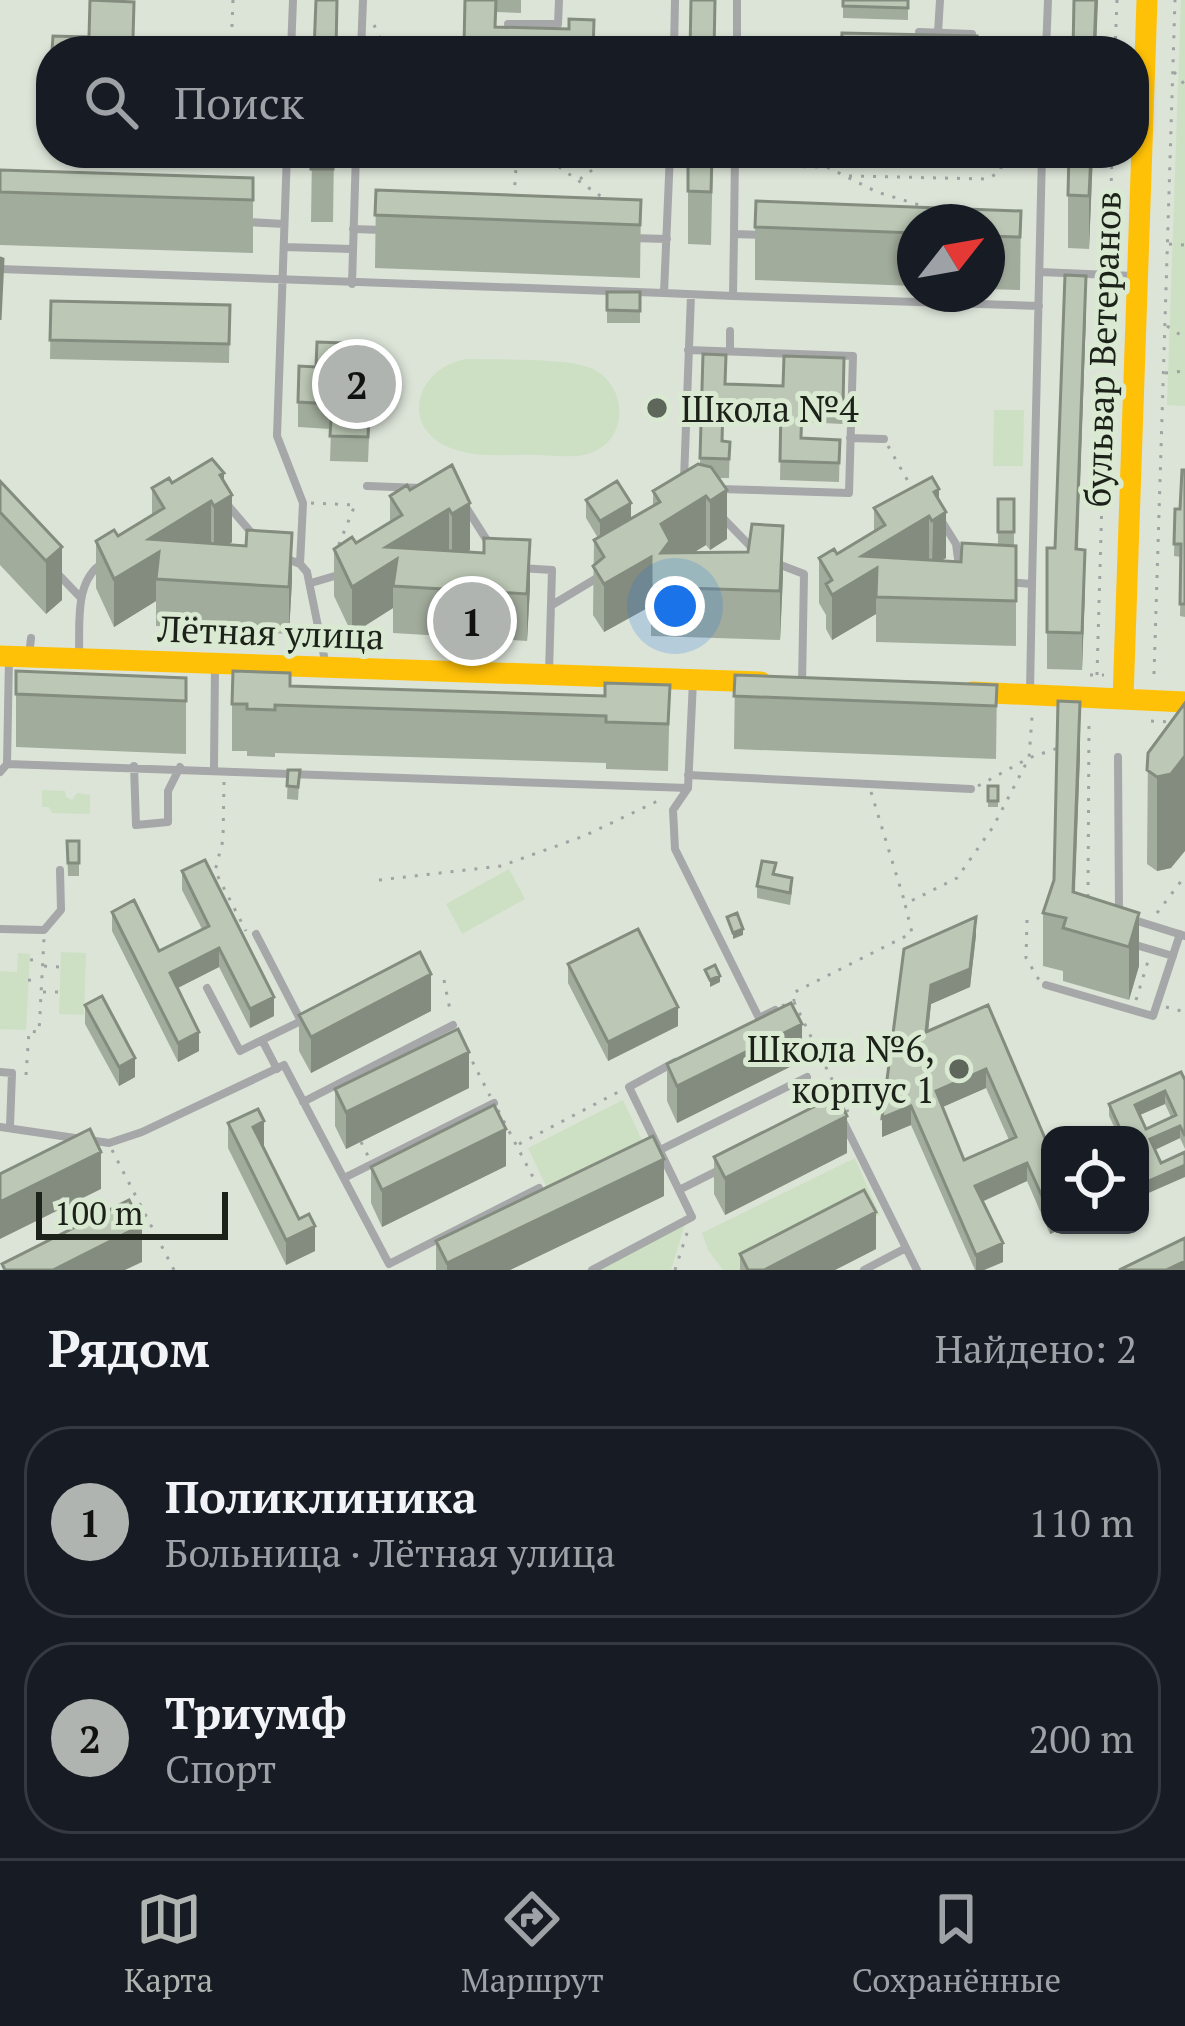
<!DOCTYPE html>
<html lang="ru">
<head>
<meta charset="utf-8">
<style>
	body { margin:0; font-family:"PT Serif",serif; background:#20242c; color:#f1f3f6 }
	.controls { position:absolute; right:36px; bottom:36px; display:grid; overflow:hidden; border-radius:24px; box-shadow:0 3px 9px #0004 }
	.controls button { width:108px; height:108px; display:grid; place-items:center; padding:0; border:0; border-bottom:3px solid #363941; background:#171b24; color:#f1f3f6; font:60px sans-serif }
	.compass { position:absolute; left:897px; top:204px; width:108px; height:108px; border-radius:50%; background:#171b24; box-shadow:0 3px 9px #0004; rotate:59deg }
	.scale { position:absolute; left:36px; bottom:30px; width:192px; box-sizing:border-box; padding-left:12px; border:6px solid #1c2219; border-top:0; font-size:33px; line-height:42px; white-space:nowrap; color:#1c2219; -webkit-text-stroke:9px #daead2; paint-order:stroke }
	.you { position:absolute; left:675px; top:606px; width:42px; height:42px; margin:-30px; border:9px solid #fff; border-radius:50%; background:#1a73e8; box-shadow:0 0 0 18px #1a73e833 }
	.badge { display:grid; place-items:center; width:78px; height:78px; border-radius:50%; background:#afb4b1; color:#111; font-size:39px; font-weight:700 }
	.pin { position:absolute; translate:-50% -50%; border:6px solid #fff; box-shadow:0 3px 12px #0006 }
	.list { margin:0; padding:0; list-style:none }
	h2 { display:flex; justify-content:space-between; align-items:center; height:156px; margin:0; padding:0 48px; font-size:51px }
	h2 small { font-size:39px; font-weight:400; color:#9ea1a6 }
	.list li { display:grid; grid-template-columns:78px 1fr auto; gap:36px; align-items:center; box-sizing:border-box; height:192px; margin:0 24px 24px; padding:0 24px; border:3px solid #363941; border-radius:48px }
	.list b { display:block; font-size:45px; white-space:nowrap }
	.list p { margin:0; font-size:39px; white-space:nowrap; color:#9ea1a6 }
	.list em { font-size:39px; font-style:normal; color:#9ea1a6 }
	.icon { flex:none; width:66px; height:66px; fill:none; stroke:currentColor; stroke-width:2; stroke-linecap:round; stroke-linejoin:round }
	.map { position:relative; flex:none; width:1185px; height:1270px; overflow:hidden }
	.search { position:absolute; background:#171b24; box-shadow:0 3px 9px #0004; left:36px; right:36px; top:36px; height:132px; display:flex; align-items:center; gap:30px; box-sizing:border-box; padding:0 42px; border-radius:48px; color:#9ea1a6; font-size:45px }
	.sheet { height:588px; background:#171b24 }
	nav { display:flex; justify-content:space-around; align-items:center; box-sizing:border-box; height:168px; border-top:3px solid #363941; background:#171b24; font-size:33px; color:#9ea1a6 }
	nav a { display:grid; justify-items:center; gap:6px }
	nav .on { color:#afb4b1 }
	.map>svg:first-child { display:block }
</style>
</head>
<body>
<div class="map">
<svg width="1185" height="1270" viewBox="0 0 1185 1270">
	<rect width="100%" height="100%" fill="#dce4d8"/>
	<path fill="#cde0c3" d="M1181,0H1185V406L1167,405Z
		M467,359C496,360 573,357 595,370C623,385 629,428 602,447C584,460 561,456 540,455C511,454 474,459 448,447C398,425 418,366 467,359Z
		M994,410H1024L1023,466H993Z
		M42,790L65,791L66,797L72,800L77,793L90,795V814L52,813L49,807H42Z
		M509,869L525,899L462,934L446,904Z
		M61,952L86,953L84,1015L59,1014Z
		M18,953L30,954L26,1030L0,1029V971L17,972Z
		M623,1100L653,1163L557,1209L528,1148Z
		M855,1158L880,1215L760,1270H723L708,1250L702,1233Z
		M685,1224L671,1270H601L600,1269Z"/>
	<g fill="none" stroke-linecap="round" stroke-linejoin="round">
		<path stroke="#a1a3a2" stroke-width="3" stroke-dasharray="3 9" stroke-linecap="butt" d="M374,25L386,51
			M231,51L233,0
			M1115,51L1117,0
			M1174,72L1185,85
			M539,153L606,200
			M587,153H616
			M743,166L827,167L877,192L929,208
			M849,176L987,179L1000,172L1004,153
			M580,179L614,154
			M514,197L517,153
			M1169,244L1185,245
			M1109,265L1112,153
			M1167,326L1185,338
			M1165,373L1185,371
			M888,446L913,490
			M311,503L355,505L337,549
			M1154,674L1175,0
			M1090,675H1104
			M1097,675L1108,287
			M1151,721L1171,722
			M224,782L223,840L215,871L246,931
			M978,786L1029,758L1061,747
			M871,792L905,903
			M379,880L501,866L584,836L664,798
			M1088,897L1089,719
			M1157,913L1185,876
			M1027,920L1026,958L1039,980
			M30,960L41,959
			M44,966L60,967
			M28,980L40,981
			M444,980L451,1015
			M43,992H59
			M1136,1000L1149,958
			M794,1002L848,1112
			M782,1006L794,1001L793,993L912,933L905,904L957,878L993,827L1029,758L1032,717
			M1166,1007L1185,1012
			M467,1051L490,1096
			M26,1075L29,1031L39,1032L44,938
			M498,1110L535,1181
			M361,1142L368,1156
			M519,1144L622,1090
			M112,1150L174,1270
			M675,1270L688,1230"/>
		<path stroke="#a6a7a8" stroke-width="8" d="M508,24H558L559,0
			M919,32L972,34
			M938,33L940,0
			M291,51L293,0
			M361,51L363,0
			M674,51L675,0
			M737,51V0
			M1046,51L1048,0
			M287,153L277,436L303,503L300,564
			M735,153L734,234L765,235
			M247,222L284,224
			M353,229L383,230
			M734,234L733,296L1039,306
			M632,238L667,239
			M284,247L352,249
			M0,269L664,293L670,153
			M1040,272L1134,276
			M352,284L356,153
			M664,293L733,296
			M688,350L853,356L849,493L720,489
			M730,351V331
			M850,438L884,439
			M684,479L691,295
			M367,486L421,488
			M226,503L255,537
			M464,504L488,542
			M720,515L756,552
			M941,520L956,544L959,566
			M285,558L300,564L307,572L326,666
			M778,564L804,574L802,684
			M520,568L552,570L549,672
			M57,573L81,598
			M1006,582L1032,584L1030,692
			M311,583L338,575
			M1032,584L1042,153
			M552,605L602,575
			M79,654C80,625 74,580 103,563
			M29,656L31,638
			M693,681L688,788L673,810L675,849L759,1018L775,1010
			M1118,757L1119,911
			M7,764L688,788
			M134,766L136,825L168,822V791L180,767
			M214,768L215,665
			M0,772L7,764L9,658
			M688,775L971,789
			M1131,919L1185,936
			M0,929L44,930L61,910L60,870
			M256,934L301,1021L262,1040
			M1129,943L1173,956
			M1046,985L1153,1016L1180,934
			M207,988L240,1051L262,1040L277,1069
			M0,1072L12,1073L10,1126
			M303,1102L453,1025
			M844,1123L917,1270
			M0,1127L109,1143L142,1132L284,1065L389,1264L539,1188
			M660,1150L807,1077
			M344,1178L494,1103
			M679,1190L721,1169
			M592,1270L692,1217L629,1087L675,1062
			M864,1270L906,1248"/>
		<path stroke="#ffc107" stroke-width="21" d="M0,656L761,682
			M972,692L1185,702
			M1123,699L1147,0"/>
	</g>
	<path fill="#a2ac9c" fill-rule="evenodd" d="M465,0H521V13L496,12L495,27L593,51H464Z
		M843,0H908V20L843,18Z
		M312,153H334L333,222H311Z
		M688,153H713L711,245L688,244Z
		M1093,153L1089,249L1068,248V195Z
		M0,170L253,178V253L0,245Z
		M376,190L641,200L640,278L375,268Z
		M1021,211L1020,290L987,289V222H915V286L755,280V227Z
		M607,292H640V323H607Z
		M51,301L230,305L229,363L50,359Z
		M1086,313L1078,549L1085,587L1082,670L1047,669V548H1055Z
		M703,354L726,384L783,386L844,358L843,424L802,422V438L840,440L839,482L780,480L781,425L723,423L722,441L730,442L729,478H718L727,539L710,550L706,545L694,552L783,575L780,640L651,636V606L604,632L593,615L594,540L598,538L586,518V500L631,519L653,506V491L700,464Z
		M372,369L368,462L330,461L331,429L298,427V402Z
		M452,465L470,550L466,552L530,587L527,641L393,633V608L352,634L334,596V549L356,543L390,523V496L410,490Z
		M1185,470V617L1180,616L1181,557L1174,556L1175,509H1180Z
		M0,481L62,547V600L46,614L0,565Z
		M224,482L232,542L229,545L292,580L289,634L156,626V601L114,627L96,588V541L118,536L152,515V488L172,483Z
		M998,499H1014V545H998Z
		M939,502L946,558L941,561L961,562L1016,546V646L876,642V614L832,640L826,629V615L819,603V558L837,554L874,532V508Z
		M16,671L186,678V754L16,747Z
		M735,675L997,685L996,759L734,749Z
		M670,685L668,771L606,769V763L275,753V757L247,756V751H232V704L290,686L605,696Z
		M1185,703L1171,868L1157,871L1147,864L1148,753Z
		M1080,755L1075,893L1139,913V966L1129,1000L1063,981V971L1043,966V913L1054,880Z
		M288,770H300L298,800L287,799Z
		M988,786H998V807H988Z
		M67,841H79V876H68Z
		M182,871L274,1016L250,1028L219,967L177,988L199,1051L178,1062L112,931V912L159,951L202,929L182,890Z
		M776,875L792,891L790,905L757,898V886Z
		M976,935L970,987L931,1004L928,1031L988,1005L1050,1150V1225H1070L1050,1234L1027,1181L982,1201L1003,1262L984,1270H975L911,1125L882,1137L904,949ZM986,1088L1009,1140L964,1160L942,1107Z
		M568,964L678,1026L608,1061L568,983Z
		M85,1005L135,1077L119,1086L85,1024Z
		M431,1011L311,1073L299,1051V1015Z
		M802,1061L677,1123L667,1101V1064Z
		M1185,1080V1149L1180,1138L1155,1150L1144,1195L1140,1186V1135H1118L1109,1116V1104ZM1165,1104L1171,1117L1146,1129L1140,1115Z
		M469,1088L346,1149L335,1126V1089Z
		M228,1123L264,1146L315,1251L286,1265L228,1148Z
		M847,1153L725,1215L714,1194V1157Z
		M506,1166L382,1227L371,1203V1167Z
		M664,1196L510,1270H436V1241Z
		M876,1249L835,1270H740V1254Z"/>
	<path fill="#848c7f" d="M1096,0H1098L1096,51H1094Z
		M1091,153H1093L1089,249V196Z
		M1086,276V313L1076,586V549Z
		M224,473V500L232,495V542L214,553V506L220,475Z
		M939,489V516L946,512V558L932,566L934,492Z
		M727,490V539L710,550V501Z
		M706,496V545L670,567L661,588V524Z
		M211,501V548L156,579V601L114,627V579L149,539Z
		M470,503V550L452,561V514Z
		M631,503V521L600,540V521Z
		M449,509V556L393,586V608L352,634V587L386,547Z
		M929,516V561L876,597V614L832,640V595L862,556Z
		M783,526V575L780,640V591Z
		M292,533V580L289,634V587Z
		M530,540V587L527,641V594Z
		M62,547V600L46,614V561Z
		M1085,550V587L1082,670V633Z
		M651,557V606L604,632V584Z
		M1080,702V755L1073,931V892Z
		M1185,756V851L1171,868L1157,871V777Z
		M1139,913V966L1129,1000V947Z
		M976,917V935L970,987L931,1004L926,1051L931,985Z
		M743,929V935L733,939V933Z
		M219,948V967L170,992V973Z
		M431,974V1011L311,1073V1037Z
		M720,976V982L710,987V980Z
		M274,997V1016L250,1028V1009Z
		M678,1007V1026L608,1061V1042Z
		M802,1024V1061L677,1123V1086Z
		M199,1032V1051L178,1062V1043Z
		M469,1052V1088L346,1149V1112Z
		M135,1058V1077L119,1086V1067Z
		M986,1069V1088L936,1110V1091Z
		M1165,1091V1104L1135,1117V1105Z
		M911,1106V1125L882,1137V1118Z
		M847,1116V1153L725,1215V1178Z
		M264,1121V1146L253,1152V1127Z
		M1180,1126V1138L1150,1152V1139Z
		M506,1129V1166L382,1227V1190Z
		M101,1152V1189L0,1239V1202Z
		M664,1159V1196L510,1270H447V1263Z
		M1027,1163V1181L975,1205V1186Z
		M1185,1165V1177L1144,1195V1183Z
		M876,1212V1249L835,1270H764Z
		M142,1225V1262L125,1270H53Z
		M1050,1225H1070L1050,1234Z
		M315,1226V1251L286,1265V1240Z
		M1003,1243V1262L984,1270H976V1255Z
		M1185,1261V1270H1166Z"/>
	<path fill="#bcc8b5" stroke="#848c7f" stroke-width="3" fill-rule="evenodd" d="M90,0L134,2L133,38L191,40L190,51H52L53,36L89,37Z
		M316,0H337L336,51H314Z
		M465,0H496L495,27L569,29V19L594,20L593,51H495V46L464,45Z
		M691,0H715L714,51H690Z
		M843,0H908V8L843,6Z
		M1074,0H1096L1094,51H1073Z
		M842,33L977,36V51H841Z
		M312,153H333V169H311Z
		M688,153H712L711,192L688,191Z
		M1069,153H1091L1089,196L1068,195Z
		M0,170L253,178V200L0,192Z
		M376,190L641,200L640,225L375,215Z
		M756,201L1021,211L1020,237L987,236V222H915V233L755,227Z
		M0,258L3,259L0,320Z
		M1065,275L1086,276L1076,549L1085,550L1082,633L1047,632V548H1055Z
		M607,292H640V311L607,310Z
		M51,301L230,305L229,344L50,340Z
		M317,342L372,344L368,437L330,436L332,404L298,402L299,366L316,367Z
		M703,354L726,355L725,384L783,386L784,356L844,358L843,405L802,404L801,438L840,440L839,463L780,461L781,406L723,404L722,441L730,442L729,459L700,458Z
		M212,459L224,473L220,475L232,495L214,506L211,501L149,539L246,546L247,530L292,533L289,587L156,579L159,552L114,579L96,541L114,530L118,536L164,508L152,488L169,478L172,483Z
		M698,464L711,467L727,490L710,501L706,496L661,524L670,541L661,553L748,552L752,524L783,526L780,591L651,587V557L604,584L593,566L604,557L594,540L660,502L653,491Z
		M452,465L470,503L452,514L449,509L386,547L484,553V538L530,540L527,594L393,586L397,559L352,587L334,549L352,537L356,543L402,515L390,496L407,485L410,490Z
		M1182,470H1185V604H1180L1181,544H1174L1175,509H1180Z
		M932,477L939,489L934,492L946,512L932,521L929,516L862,556L961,562L962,543L1016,546V601L876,597L877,568L832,595L826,584L832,580L819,558L834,549L837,554L885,525L874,508Z
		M0,481L62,547L46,561L0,512Z
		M617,481L631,503L600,521L586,500Z
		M998,499H1014V532H998Z
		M16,671L186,678V701L16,694Z
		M233,671L290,673V686L605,696V683L670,685L668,724L606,722V716L275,705V710L247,709V704H232Z
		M735,675L997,685L996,706L734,696Z
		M1058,701L1080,702L1073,892L1139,913L1129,947L1063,928L1066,918L1043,913L1054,880Z
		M1185,703V756L1171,774L1157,777L1147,770L1148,753Z
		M288,770H300L298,787L287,786Z
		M988,786H998V801H988Z
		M67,841H79V863H68Z
		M205,860L274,997L250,1009L219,948L170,973L199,1032L178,1043L112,912L134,900L159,951L209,926L182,871Z
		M762,861L776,863L773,874L792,878L790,893L757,886Z
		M737,913L743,929L733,933L727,917Z
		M976,917L970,969L931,985L926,1032L988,1005L1050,1150V1214L1027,1163L975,1186L1003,1243L976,1255L911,1106L882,1118L904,949ZM986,1069L1016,1137L964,1160L936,1091Z
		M638,929L678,1007L608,1042L568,964Z
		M420,952L431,974L311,1037L299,1015Z
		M715,965L720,976L710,980L705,970Z
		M102,996L135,1058L119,1067L85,1005Z
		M791,1003L802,1024L677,1086L667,1064Z
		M458,1029L469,1052L346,1112L335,1089Z
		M1181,1072L1185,1080V1136L1180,1126L1150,1139L1161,1163L1185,1152V1165L1144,1183L1140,1173V1135H1123L1109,1104ZM1165,1091L1176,1115L1146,1129L1135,1105Z
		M837,1095L847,1116L725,1178L714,1157Z
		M494,1105L506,1129L382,1190L371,1167Z
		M258,1109L264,1121L253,1127L299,1219L309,1214L315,1226L286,1240L228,1123Z
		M90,1129L101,1152L0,1202V1174Z
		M653,1136L664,1159L447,1263L436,1241Z
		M864,1190L876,1212L764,1270H748L740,1254Z
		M129,1200L142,1225L53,1270H5L2,1264Z
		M1185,1238V1261L1166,1270H1119Z"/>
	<g fill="#5f665c" stroke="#daead2" stroke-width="4.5">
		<circle cx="657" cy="408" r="12"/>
		<circle cx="959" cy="1069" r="12"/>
	</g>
	<g text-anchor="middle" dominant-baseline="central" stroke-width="10" stroke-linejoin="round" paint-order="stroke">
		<g font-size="36" fill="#1c2219" stroke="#daead2">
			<text transform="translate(1102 349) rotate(-88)">бульвар Ветеранов</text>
			<text transform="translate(271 632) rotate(2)">Лётная улица</text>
		</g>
		<g font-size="36" fill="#1c2219" stroke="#daead2" text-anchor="start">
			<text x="681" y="408">Школа №4</text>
			<text x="935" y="1048" text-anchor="end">Школа №6,<tspan x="935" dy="41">корпус 1</tspan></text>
		</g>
	</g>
</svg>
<div class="controls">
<button><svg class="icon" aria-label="locate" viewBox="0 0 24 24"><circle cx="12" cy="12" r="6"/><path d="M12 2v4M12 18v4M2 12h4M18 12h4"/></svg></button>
</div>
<svg class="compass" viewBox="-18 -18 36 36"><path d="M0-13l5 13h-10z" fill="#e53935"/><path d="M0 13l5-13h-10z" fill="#9ea1a6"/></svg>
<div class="scale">100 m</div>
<div class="you"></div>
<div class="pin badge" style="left:472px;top:621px">1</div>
<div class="pin badge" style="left:357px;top:384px">2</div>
<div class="search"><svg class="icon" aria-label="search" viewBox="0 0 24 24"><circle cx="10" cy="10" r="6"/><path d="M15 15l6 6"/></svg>Поиск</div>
</div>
<section class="sheet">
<h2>Рядом<small>Найдено: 2</small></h2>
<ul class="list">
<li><span class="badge">1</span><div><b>Поликлиника</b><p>Больница · Лётная улица</p></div><em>110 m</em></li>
<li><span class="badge">2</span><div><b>Триумф</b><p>Спорт</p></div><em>200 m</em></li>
</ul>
</section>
<nav>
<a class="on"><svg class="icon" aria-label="map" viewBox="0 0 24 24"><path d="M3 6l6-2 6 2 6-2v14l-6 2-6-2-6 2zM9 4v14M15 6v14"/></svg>Карта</a>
<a><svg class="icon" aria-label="directions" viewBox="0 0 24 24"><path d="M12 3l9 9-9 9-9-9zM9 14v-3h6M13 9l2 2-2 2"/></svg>Маршрут</a>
<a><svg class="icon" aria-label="saved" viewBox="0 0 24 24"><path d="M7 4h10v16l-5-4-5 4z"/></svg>Сохранённые</a>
</nav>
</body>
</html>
